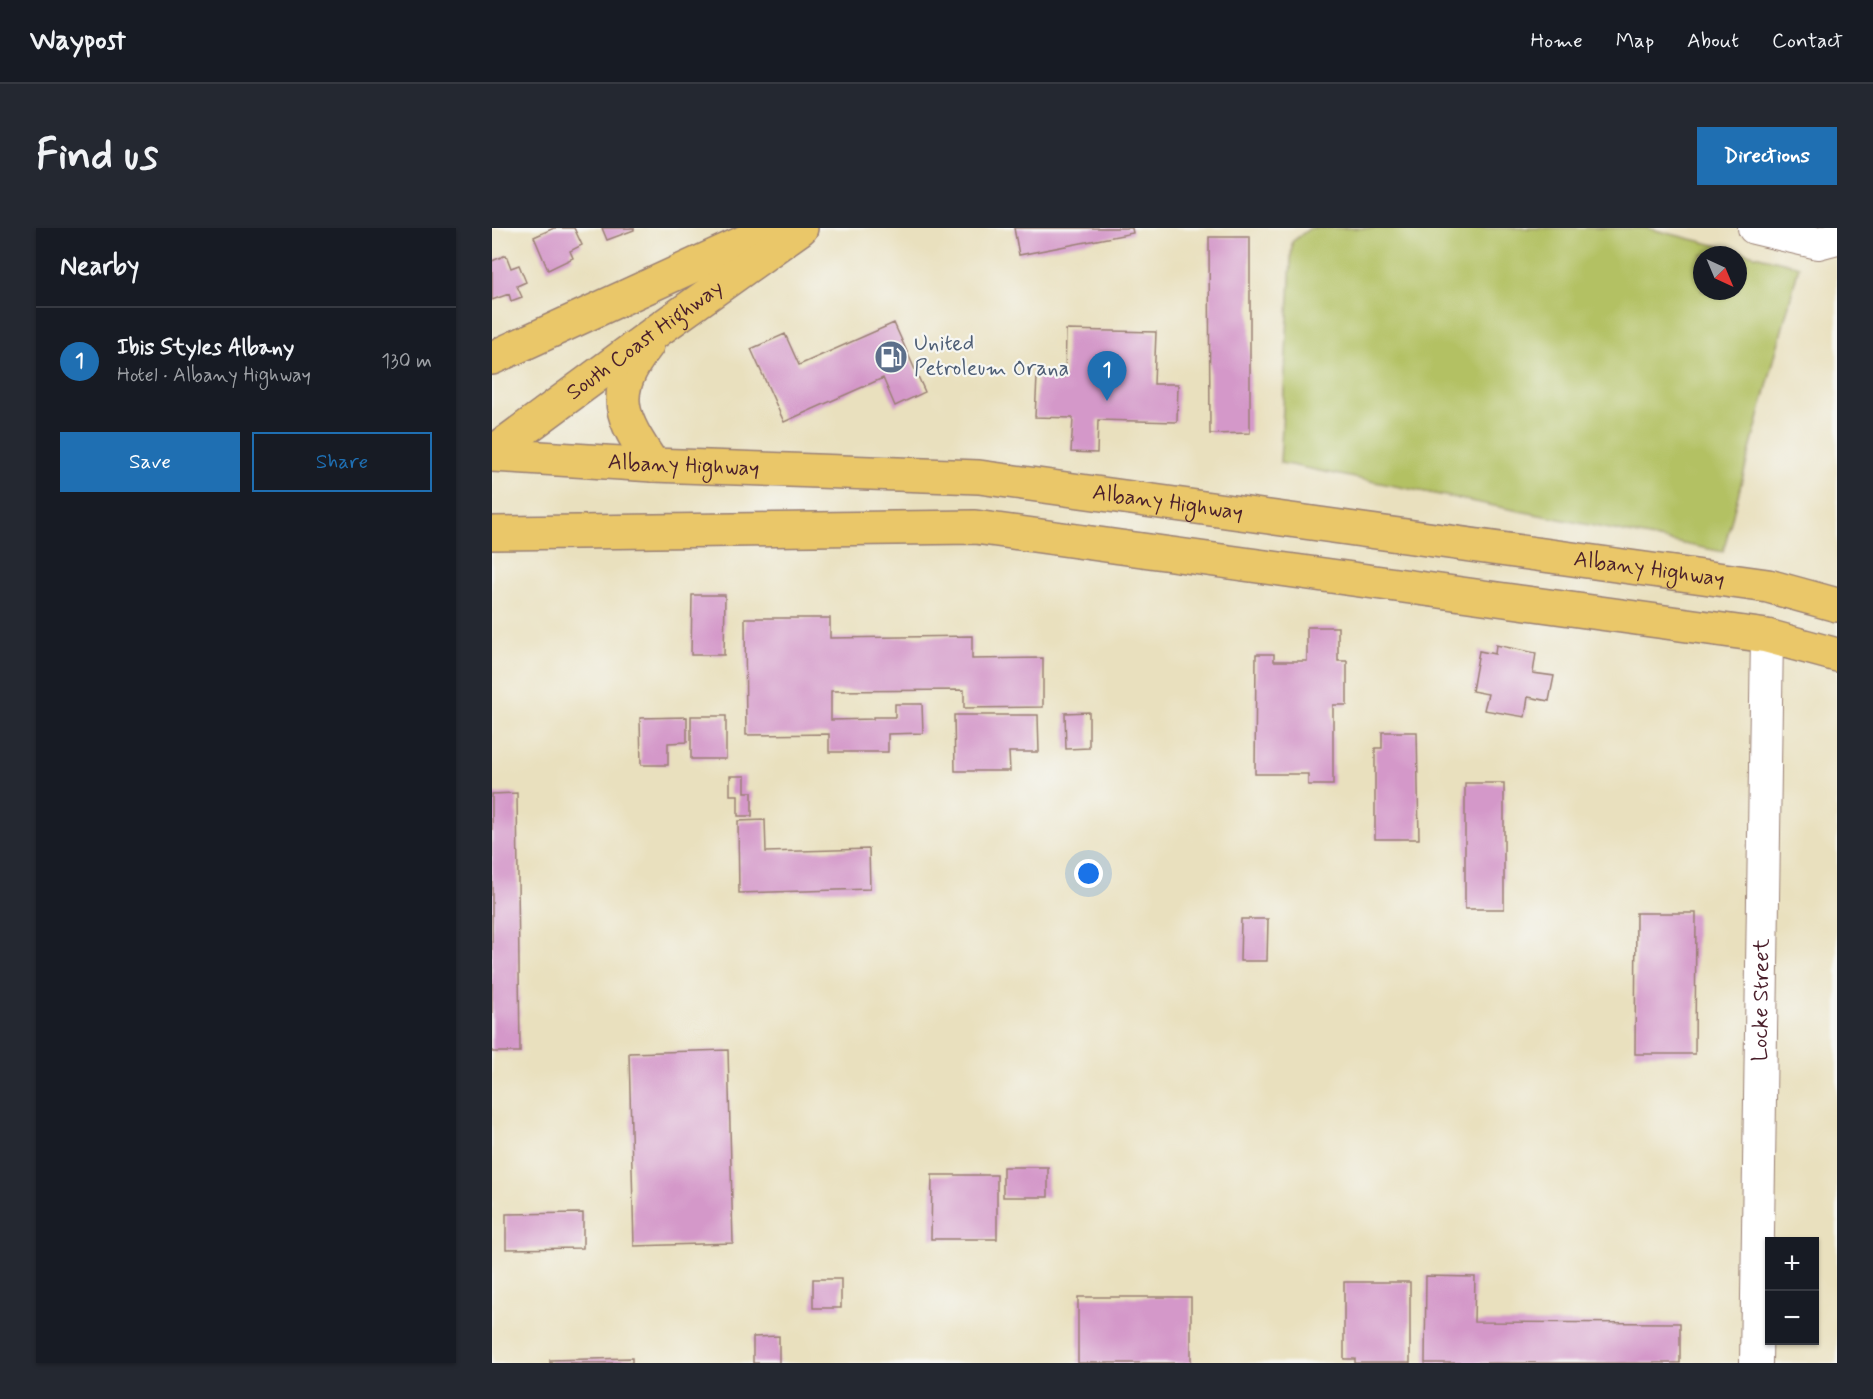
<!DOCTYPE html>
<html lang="en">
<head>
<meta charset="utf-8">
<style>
	body { margin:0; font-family:Mynerve,sans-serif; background:#242831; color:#f1f3f6 }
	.controls { position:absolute; right:18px; bottom:18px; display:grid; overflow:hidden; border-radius:0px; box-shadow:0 2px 4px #0004 }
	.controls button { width:54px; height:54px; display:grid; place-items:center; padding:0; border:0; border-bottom:2px solid #363941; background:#171b24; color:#f1f3f6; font:30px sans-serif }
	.compass { position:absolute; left:1201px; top:18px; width:54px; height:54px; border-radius:50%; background:#171b24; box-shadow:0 2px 4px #0004; rotate:136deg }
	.you { position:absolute; left:597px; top:646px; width:21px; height:21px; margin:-15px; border:4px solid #fff; border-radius:50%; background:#1a73e8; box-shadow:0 0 0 9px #1a73e833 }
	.badge { display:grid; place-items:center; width:39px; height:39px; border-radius:50%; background:#1f6fb2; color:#fff; font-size:20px; font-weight:700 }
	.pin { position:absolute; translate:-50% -50px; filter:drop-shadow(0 2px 3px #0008) }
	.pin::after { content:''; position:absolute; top:32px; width:21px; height:18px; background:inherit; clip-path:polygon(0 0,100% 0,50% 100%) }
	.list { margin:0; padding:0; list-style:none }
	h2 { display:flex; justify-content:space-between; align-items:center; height:78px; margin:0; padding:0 24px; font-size:26px }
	h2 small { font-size:20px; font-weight:400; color:#9ea1a6 }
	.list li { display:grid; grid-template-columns:39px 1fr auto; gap:18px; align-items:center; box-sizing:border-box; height:108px; padding:0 24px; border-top:2px solid #363941 }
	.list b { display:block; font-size:22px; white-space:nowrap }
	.list p { margin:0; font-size:20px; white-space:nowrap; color:#9ea1a6 }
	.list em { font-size:20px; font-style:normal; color:#9ea1a6 }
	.actions { display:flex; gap:12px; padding:18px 24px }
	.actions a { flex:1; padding:14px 0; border:2px solid #1f6fb2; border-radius:0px; text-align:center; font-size:21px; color:#1f6fb2 }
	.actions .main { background:#1f6fb2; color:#fff }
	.map { position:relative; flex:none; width:1345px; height:1135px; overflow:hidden; border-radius:0px }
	header { display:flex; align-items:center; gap:36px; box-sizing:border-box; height:84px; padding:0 30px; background:#171b24; border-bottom:2px solid #363941 }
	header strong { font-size:28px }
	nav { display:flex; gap:33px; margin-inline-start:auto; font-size:21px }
	.intro { display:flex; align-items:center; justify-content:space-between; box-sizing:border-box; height:144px; padding:0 36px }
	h1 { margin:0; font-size:42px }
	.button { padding:15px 27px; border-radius:0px; background:#1f6fb2; color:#fff; font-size:21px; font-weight:700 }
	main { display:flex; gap:36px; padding:0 36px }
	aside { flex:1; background:#171b24; border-radius:0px; box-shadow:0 2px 4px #0004 }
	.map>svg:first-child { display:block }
</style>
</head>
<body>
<header>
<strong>Waypost</strong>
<nav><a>Home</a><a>Map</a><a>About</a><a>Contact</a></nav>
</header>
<div class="intro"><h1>Find us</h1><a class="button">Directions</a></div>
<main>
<aside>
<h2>Nearby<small></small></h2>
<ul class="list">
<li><span class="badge">1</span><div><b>Ibis Styles Albany</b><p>Hotel · Albany Highway</p></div><em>130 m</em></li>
</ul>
<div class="actions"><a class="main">Save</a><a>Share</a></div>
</aside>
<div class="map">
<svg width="1345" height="1135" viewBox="0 0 1345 1135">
	<rect width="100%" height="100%" fill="#f6f6f2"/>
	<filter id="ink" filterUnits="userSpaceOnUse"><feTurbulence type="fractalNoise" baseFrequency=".0167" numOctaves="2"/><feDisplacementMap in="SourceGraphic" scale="12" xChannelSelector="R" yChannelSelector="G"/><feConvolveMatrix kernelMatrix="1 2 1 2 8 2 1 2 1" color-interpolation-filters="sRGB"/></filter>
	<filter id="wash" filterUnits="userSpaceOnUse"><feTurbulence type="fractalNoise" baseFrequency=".008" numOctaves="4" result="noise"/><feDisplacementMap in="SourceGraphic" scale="24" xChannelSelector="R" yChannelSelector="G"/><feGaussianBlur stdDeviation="1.35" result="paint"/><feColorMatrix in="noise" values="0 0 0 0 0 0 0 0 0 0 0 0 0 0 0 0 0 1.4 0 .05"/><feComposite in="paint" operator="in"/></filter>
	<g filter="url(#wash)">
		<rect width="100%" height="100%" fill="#e9e0be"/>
		<path fill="#b3c164" stroke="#7e7048" stroke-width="1.5" fill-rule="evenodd" d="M818,0H1155L1307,38L1231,324L788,235L800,14ZM1210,27H1246V63H1210Z"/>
		<g id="blocks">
			<path fill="#d498c9" d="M62,0H82L90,17L78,23L81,30L56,42L42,9Z
				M110,0H142V2L115,12Z
				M522,0H640L641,5L527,27Z
				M717,9H758V205L718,206Z
				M14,27L19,40L27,37L34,54L25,58L30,69L19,73L17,66L0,72V33Z
				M402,95L433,164L403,178L391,150L292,194L259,121L293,106L307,137Z
				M574,102L664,104L662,156H686L685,194L606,192L605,225L579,224L581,190L543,189L545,149H573Z
				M200,367H233L232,427H199Z
				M253,390H338V410L480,408V431L551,430V479L472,480V462L339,463V492L381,491V489H403V476H430L431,505L396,506V524H337V506L254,507Z
				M815,399H846V433H855V477H841V557H816V546H763L764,426H782V433H815Z
				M1004,417L1044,425L1041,445L1062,448L1057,473L1036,469L1033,489L992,482L996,466L980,463L987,423L1003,426Z
				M597,484V520L574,521L573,485Z
				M462,487H546L547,524H517L518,543H463Z
				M199,488H234V531H199Z
				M195,489V514L176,515V537H149L148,490Z
				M890,504H925L927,611H883V520H890Z
				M238,548H253V564H260V588H246V567H238Z
				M973,555H1012V681H973Z
				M25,565L28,824H0V566Z
				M273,592L274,624L377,621L378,661L247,665L246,593Z
				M1144,685H1204L1203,826H1143Z
				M749,691H776L775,733H748Z
				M236,822L241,1015L142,1018L137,825Z
				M511,939H556V969H511Z
				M440,947H505V1011H439Z
				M91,985V1020L14,1021V986Z
				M934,1048L983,1049L982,1094L1188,1095V1135H933Z
				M321,1051H349V1080H321Z
				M852,1054H918V1135H863V1131H852Z
				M586,1069H699V1135H586Z
				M287,1108V1135H261V1109Z
				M140,1130V1135H58V1132Z"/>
		</g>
	</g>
	<g filter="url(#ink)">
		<use href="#blocks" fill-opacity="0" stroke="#9a8074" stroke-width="1.5"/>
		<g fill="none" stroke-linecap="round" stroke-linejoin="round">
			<defs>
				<g id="minor">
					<path d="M1262,0L1326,15L1345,10"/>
					<path id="s1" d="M1264,1135L1275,408"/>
				</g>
				<g id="highway">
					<path d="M155,117C116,167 129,189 161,237"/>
					<path d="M0,130L283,0"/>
					<path id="s2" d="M0,225L169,100L309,0"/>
					<path id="s3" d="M0,227L161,237L487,249L1276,358L1345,377"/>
					<path d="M0,305L483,299L1275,408L1345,427"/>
				</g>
			</defs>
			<use href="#minor" stroke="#9a8074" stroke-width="34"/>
			<use href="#highway" stroke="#9a8074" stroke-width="36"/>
			<use href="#minor" stroke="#fff" stroke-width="32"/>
			<use href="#highway" stroke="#eac769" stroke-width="33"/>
		</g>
	</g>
	<defs>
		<symbol id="fuel-disc" viewBox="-11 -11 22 22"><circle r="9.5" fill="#5c6f8a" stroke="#f6f6f2"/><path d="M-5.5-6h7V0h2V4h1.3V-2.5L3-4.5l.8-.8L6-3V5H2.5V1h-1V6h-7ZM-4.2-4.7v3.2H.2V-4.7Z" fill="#fff"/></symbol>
	</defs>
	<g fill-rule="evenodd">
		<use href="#fuel-disc" x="380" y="110" width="38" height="38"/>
	</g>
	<g text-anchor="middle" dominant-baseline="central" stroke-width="4.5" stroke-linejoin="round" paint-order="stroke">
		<g font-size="22" fill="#4a1f2b" stroke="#f6f6f2">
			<text stroke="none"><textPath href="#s2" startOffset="190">South Coast Highway</textPath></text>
			<text stroke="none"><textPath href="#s3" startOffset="192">Albany Highway</textPath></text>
			<text stroke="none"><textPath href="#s3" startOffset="678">Albany Highway</textPath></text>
			<text stroke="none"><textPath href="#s3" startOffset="1164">Albany Highway</textPath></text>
			<text stroke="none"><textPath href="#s1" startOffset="363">Locke Street</textPath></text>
		</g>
		<g font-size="22" fill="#4e5e75" stroke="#f6f6f2" text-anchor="start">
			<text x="422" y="116">United<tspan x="422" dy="25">Petroleum Orana</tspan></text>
		</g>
	</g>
</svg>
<div class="controls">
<button>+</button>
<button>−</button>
</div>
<svg class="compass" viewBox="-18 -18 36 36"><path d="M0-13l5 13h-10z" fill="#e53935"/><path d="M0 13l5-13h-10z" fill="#9ea1a6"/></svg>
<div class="you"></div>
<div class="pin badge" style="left:615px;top:173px">1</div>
</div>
</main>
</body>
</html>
